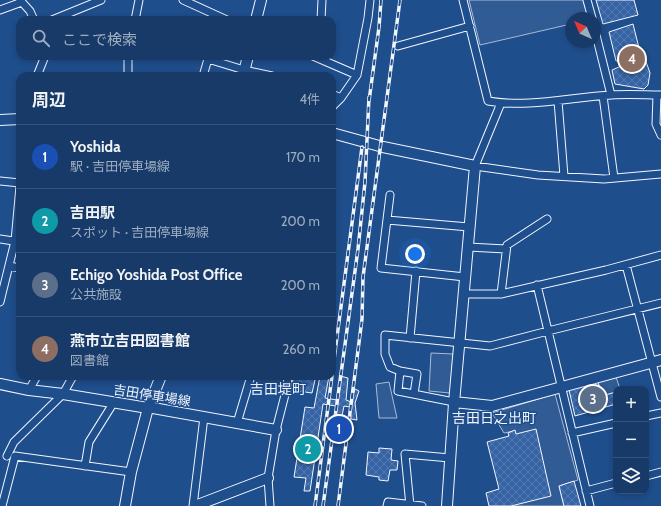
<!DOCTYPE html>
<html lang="ja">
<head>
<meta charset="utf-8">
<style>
	body { margin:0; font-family:Cabin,"Noto Sans JP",sans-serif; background:#244571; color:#f1f3f6 }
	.controls { position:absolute; right:12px; bottom:12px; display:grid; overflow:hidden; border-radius:8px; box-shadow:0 2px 6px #0003 }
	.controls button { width:36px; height:36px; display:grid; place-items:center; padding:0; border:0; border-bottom:1px solid #36547d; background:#173a69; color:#f1f3f6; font:20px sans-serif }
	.compass { position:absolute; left:565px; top:12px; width:36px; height:36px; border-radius:50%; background:#173a69; box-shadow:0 2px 6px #0003; rotate:316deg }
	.you { position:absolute; left:415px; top:254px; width:14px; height:14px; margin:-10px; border:3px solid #fff; border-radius:50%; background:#1a73e8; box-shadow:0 0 0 6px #1a73e833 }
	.badge { display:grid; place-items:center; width:26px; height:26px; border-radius:50%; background:#e797bd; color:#fff; font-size:13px; font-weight:700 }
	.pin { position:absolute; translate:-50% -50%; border:2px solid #fff; box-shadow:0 1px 4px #0006 }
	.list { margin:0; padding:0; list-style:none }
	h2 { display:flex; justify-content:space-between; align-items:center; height:52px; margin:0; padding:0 16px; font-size:17px }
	h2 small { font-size:13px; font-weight:400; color:#9eadc0 }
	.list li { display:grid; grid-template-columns:26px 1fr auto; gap:12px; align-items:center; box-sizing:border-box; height:64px; padding:0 16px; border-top:1px solid #36547d }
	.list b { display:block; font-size:15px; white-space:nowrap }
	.list p { margin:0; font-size:13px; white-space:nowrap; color:#9eadc0 }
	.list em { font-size:13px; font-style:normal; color:#9eadc0 }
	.icon { flex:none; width:22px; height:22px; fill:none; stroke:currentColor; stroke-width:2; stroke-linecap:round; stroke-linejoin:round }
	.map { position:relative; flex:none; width:661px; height:506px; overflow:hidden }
	.search { position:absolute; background:#173a69; box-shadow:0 2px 6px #0003; left:16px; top:16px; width:320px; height:44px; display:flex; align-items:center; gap:10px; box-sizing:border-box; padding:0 14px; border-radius:12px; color:#9eadc0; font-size:15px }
	.panel { position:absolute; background:#173a69; box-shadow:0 2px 6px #0003; left:16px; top:72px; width:320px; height:308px; border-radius:12px }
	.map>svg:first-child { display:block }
</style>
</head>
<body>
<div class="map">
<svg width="661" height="506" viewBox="0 0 661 506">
	<defs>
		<pattern id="building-cross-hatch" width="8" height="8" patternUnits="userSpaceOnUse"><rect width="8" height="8" fill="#3563a3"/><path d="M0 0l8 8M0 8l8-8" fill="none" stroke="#537ab1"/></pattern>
	</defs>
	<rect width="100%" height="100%" fill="#1f4e8c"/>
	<path fill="#305b95" stroke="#a8bbd7" d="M469,0H583L588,18H571V24L480,45Z
		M431,353L453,354L450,393L429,391Z
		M616,377L620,389H616V392L602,396L598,382Z
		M389,382L397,418H379L376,384Z
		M555,394L578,480L559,486L564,506H511L516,434L514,431L504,433L492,413Z"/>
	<path fill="url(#building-cross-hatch)" stroke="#f2f6ff" d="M596,0H634L638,15L603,24Z
		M633,24L641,56H644L650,73L648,85L644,89L615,84L612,70L628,63L627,58L616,61L609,32Z
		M293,376H316L312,393L292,390Z
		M320,376H329L325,398L337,400L340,376L348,378L346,400L351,402L355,389L359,391L355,403L357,420L351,419L350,407L344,406L341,421L335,420L336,406L323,404L310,491H304L306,478L294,477L305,407L314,408Z
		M598,382L602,396L616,392V404L575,416L569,390Z
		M536,429L551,496L511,506H489L486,493L499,489L487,442L509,436L508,433L515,430L516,434Z
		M379,448L392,449L391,460L398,461L397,470H390L388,481L379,480V477L366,475L368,452L379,453Z
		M574,481L581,506H564L559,486Z"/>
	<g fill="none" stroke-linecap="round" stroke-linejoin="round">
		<defs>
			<path id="street" d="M20,0L30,11L34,20
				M183,0L227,20
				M463,0L488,101C529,108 571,97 612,95C628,94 645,95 661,95
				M587,0L592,18
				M0,10L22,2
				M52,20L101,0
				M135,20L139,0
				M321,20L322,0
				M595,31L611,95
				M398,46L470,26
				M313,56L357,75L368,18L370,0
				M37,76L45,56
				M128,76V56
				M203,76L208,59L244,70L272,76
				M332,94L341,98
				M657,95L656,124L661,135
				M603,96L614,178
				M558,101L564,176
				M501,103L475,166L538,175L604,179L661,174
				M332,107L341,98L357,75
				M0,181L20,183
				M390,195L381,268L465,277
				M387,220L469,227
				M0,239L20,242
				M468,247L506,249
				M626,265L661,397
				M9,266L20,268
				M537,285L590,506
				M463,294H501L606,270L661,255
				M501,294L507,245L547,219
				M0,302L15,241L20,186
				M410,338L416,271
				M400,371L390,367L385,354V335L490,346L548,331L661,303
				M29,390L37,376
				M414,394L417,374L400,371L398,391L454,402
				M646,416L661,413
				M237,423L251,376
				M572,433L616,423
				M7,456L14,442L63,394L73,376
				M85,466L89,442L114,402
				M646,476L661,472
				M586,491L616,483
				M2,506L15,456L131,472
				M193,506L204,417
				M270,506L268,478L276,430L287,387L288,376
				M387,506L388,502L422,506
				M410,506L405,454L450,458"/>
			<path id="secondary" d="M256,20L261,0
				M243,76L248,56
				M0,120L20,119
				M332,133L383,147L475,166L454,403L447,506
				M0,384L29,390L63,394L148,408H153L276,430
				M454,402L492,406L661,360
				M125,506L131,472L148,408L161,376
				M195,506L268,478"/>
		</defs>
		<use href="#street" stroke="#f2f6ff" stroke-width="9"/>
		<use href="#secondary" stroke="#f2f6ff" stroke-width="12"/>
		<use href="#street" stroke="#1f4e8c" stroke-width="7"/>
		<use href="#secondary" stroke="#1f4e8c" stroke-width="10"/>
		<defs>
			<path id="rail" d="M369,101L379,27L381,0
				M332,375L362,147
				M315,506L332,376
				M323,506L358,249L365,182L369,97
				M338,506L362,319L363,277L400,0"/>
		</defs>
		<use href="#rail" stroke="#f2f6ff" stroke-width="3.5"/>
		<use href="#rail" stroke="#1f4e8c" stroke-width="2" stroke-dasharray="6" stroke-linecap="butt"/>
	</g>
	<g text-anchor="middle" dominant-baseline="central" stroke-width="3" stroke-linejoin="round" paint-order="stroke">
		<g font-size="13" fill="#f2f6ff" stroke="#1f4e8c">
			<text transform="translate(152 395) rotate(9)">吉田停車場線</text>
		</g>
		<g font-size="14" fill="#f2f6ff" stroke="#1f4e8c">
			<text x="278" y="389">吉田堤町</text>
			<text x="494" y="418">吉田日之出町</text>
		</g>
	</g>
</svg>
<div class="controls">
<button>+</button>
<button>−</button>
<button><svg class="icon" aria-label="layers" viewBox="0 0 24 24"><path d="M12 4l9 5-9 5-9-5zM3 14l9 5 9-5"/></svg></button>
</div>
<svg class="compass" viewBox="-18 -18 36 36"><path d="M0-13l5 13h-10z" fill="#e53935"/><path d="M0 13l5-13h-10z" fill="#9eadc0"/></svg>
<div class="you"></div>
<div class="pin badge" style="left:339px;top:429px;background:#1a4fb4">1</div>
<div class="pin badge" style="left:308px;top:449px;background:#0f9aa8">2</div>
<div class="pin badge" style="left:593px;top:399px;background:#5c6f8a">3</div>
<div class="pin badge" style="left:632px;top:59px;background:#8d6e63">4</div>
<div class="search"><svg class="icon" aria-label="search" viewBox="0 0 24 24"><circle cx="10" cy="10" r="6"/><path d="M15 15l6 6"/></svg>ここで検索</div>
<section class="panel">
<h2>周辺<small>4件</small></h2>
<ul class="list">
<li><span class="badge" style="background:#1a4fb4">1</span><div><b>Yoshida</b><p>駅 · 吉田停車場線</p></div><em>170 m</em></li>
<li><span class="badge" style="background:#0f9aa8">2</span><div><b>吉田駅</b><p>スポット · 吉田停車場線</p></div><em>200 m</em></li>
<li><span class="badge" style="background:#5c6f8a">3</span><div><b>Echigo Yoshida Post Office</b><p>公共施設</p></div><em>200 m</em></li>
<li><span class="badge" style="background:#8d6e63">4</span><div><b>燕市立吉田図書館</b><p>図書館</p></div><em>260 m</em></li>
</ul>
</section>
</div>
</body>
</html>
